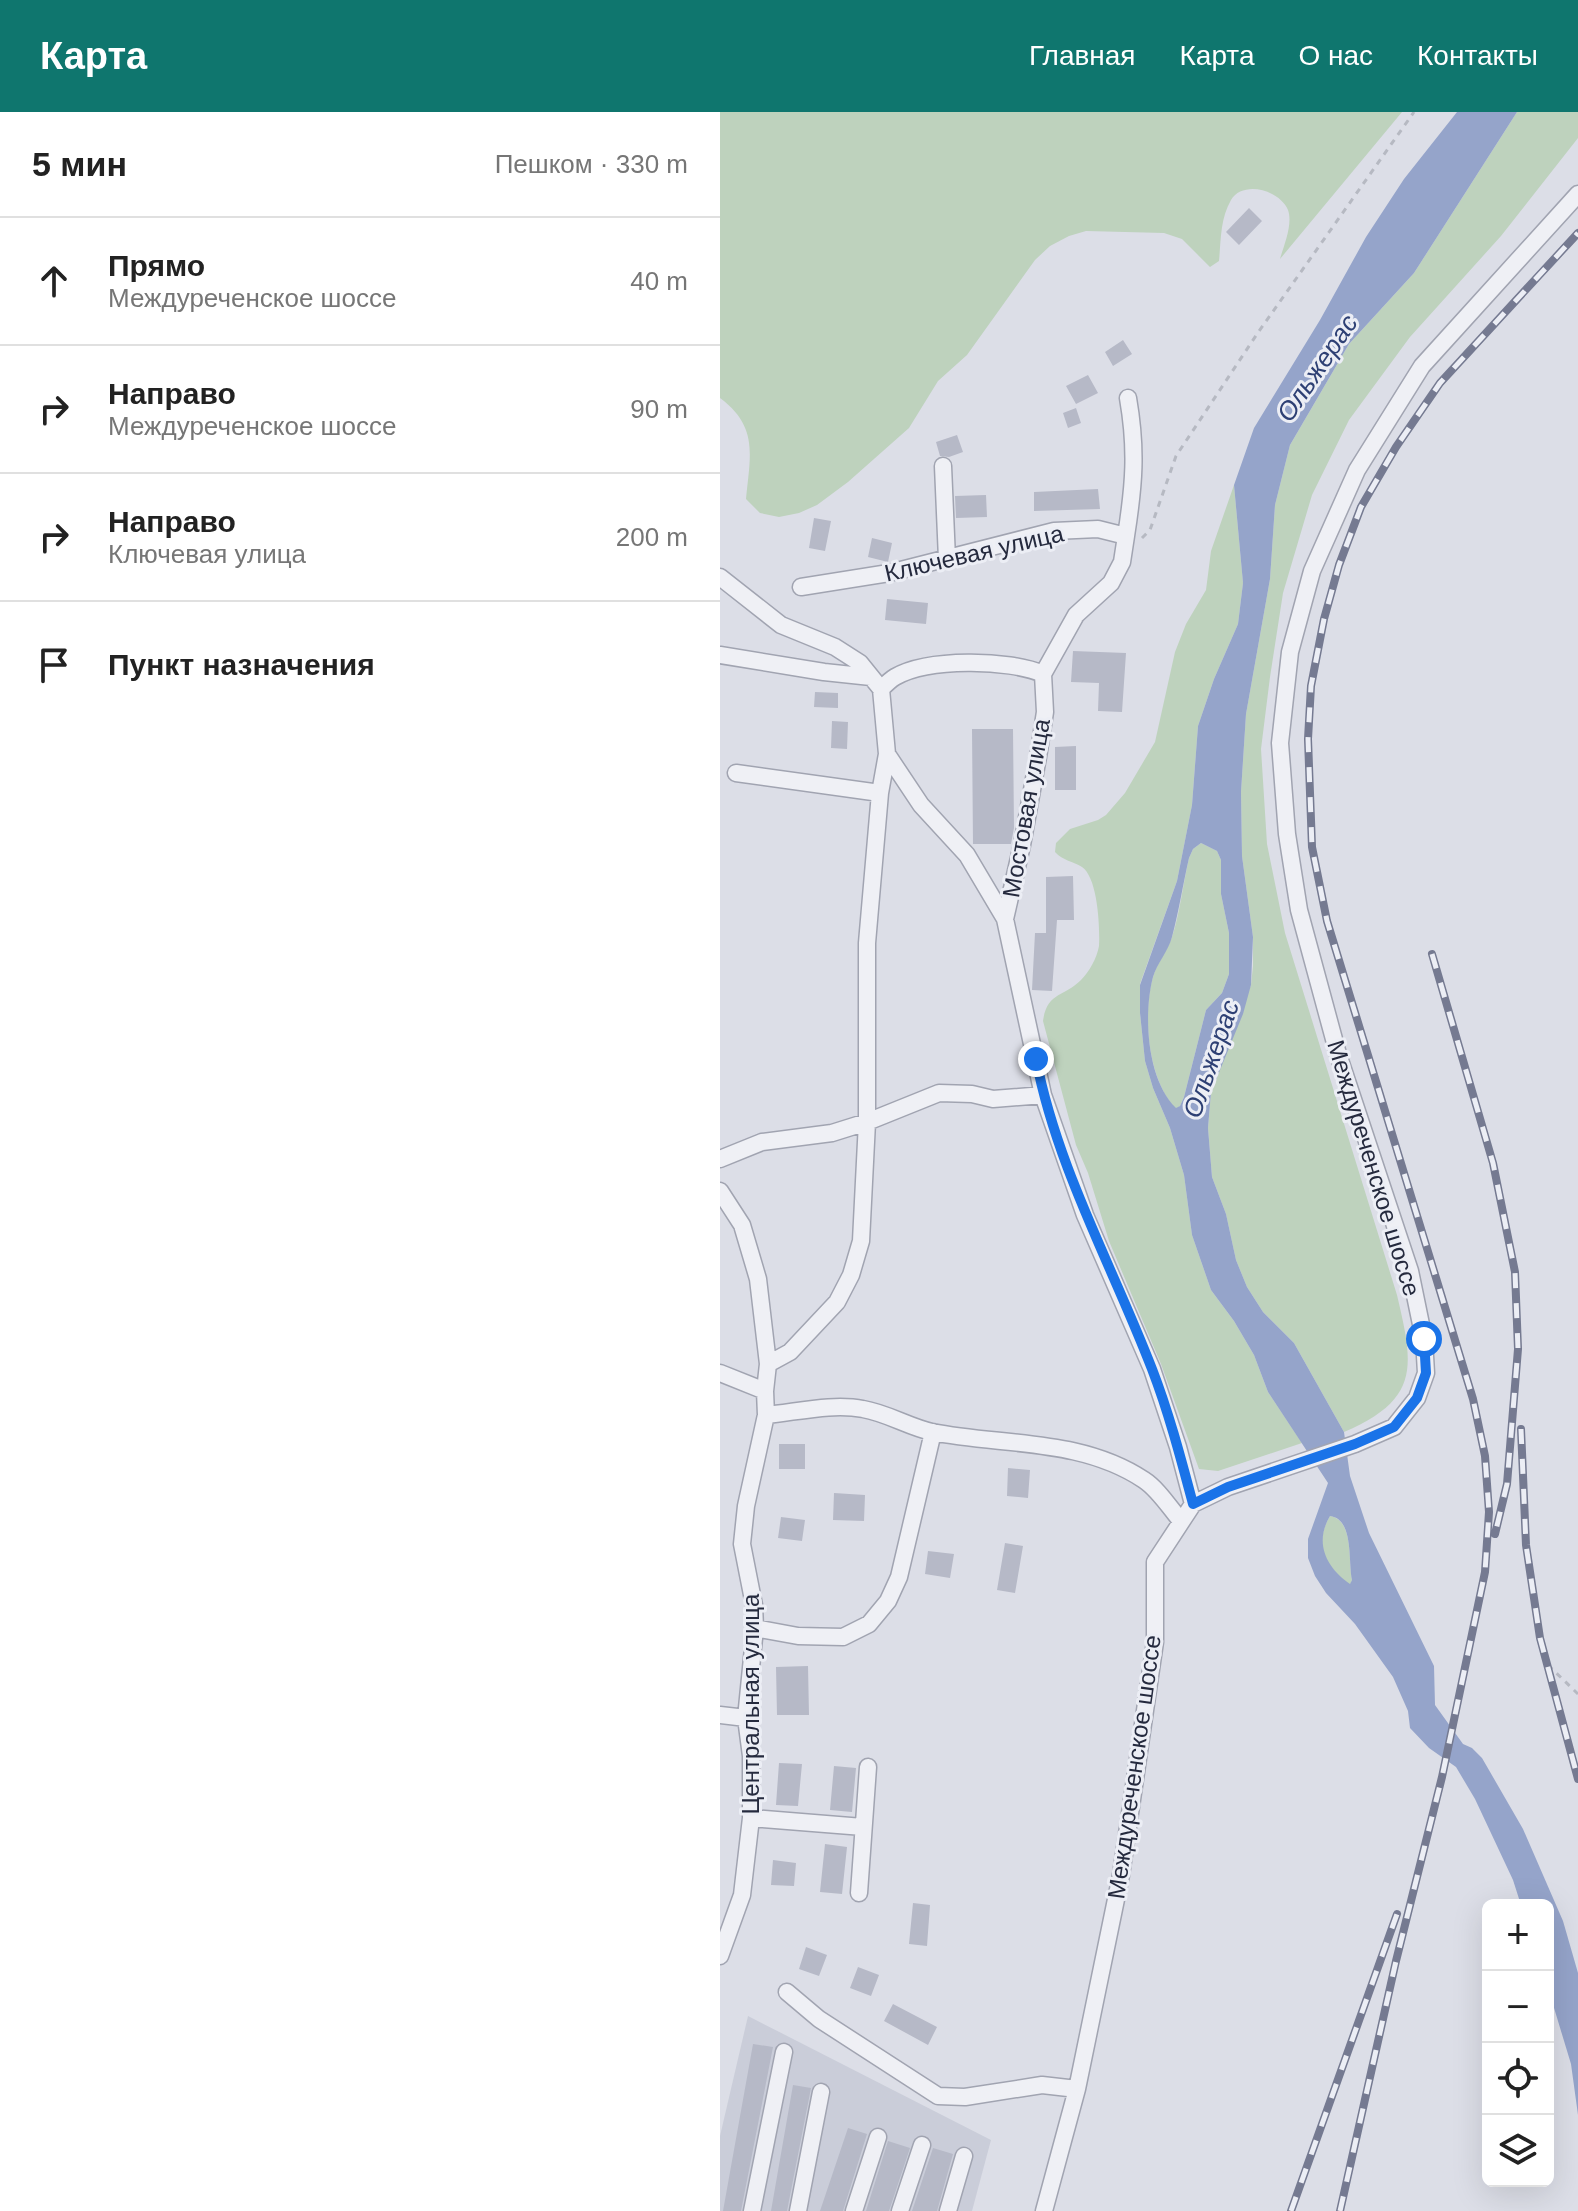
<!DOCTYPE html>
<html lang="ru">
<head>
<meta charset="utf-8">
<style>
	body { margin:0; font-family:Helvetica,sans-serif; background:#f6f6f6; color:#222 }
	.controls { position:absolute; right:24px; bottom:24px; display:grid; overflow:hidden; border-radius:12px; box-shadow:0 8px 32px #0002 }
	.controls button { width:72px; height:72px; display:grid; place-items:center; padding:0; border:0; border-bottom:2px solid #e0e0e0; background:#fff; color:#222; font:40px sans-serif }
	.stop { position:absolute; width:24px; height:24px; margin:-18px; border:6px solid #1a73e8; border-radius:50%; background:#fff }
	.stop.end { background:#1a73e8; border-color:#fff; box-shadow:0 2px 8px #0008 }
	.list { margin:0; padding:0; list-style:none }
	h2 { display:flex; justify-content:space-between; align-items:center; height:104px; margin:0; padding:0 32px; font-size:34px }
	h2 small { font-size:26px; font-weight:400; color:#767676 }
	.list li { display:grid; grid-template-columns:52px 1fr auto; gap:24px; align-items:center; box-sizing:border-box; height:128px; padding:0 32px; border-top:2px solid #e0e0e0 }
	.list b { display:block; font-size:30px; white-space:nowrap }
	.list p { margin:0; font-size:26px; white-space:nowrap; color:#767676 }
	.list em { font-size:26px; font-style:normal; color:#767676 }
	.icon { flex:none; width:44px; height:44px; fill:none; stroke:currentColor; stroke-width:2; stroke-linecap:round; stroke-linejoin:round }
	.map { position:relative; flex:none; width:858px; height:2099px; overflow:hidden }
	header { display:flex; align-items:center; gap:48px; box-sizing:border-box; height:112px; padding:0 40px; background:#0f766e; color:#fff }
	header strong { font-size:38px }
	nav { display:flex; gap:44px; margin-inline-start:auto; font-size:28px }
	main { display:flex }
	aside { flex:1; background:#fff }
	.map>svg:first-child { display:block }
</style>
</head>
<body>
<header>
<strong>Карта</strong>
<nav><a>Главная</a><a>Карта</a><a>О нас</a><a>Контакты</a></nav>
</header>
<main>
<aside>
<h2>5 мин<small>Пешком · 330 m</small></h2>
<ul class="list">
<li><svg class="icon" aria-label="ahead" viewBox="0 0 24 24"><path d="M12 20V5M6 11l6-6 6 6"/></svg><div><b>Прямо</b><p>Междуреченское шоссе</p></div><em>40 m</em></li>
<li><svg class="icon" aria-label="right" viewBox="0 0 24 24"><path d="M7 20v-9h11M14 6l5 5-5 5"/></svg><div><b>Направо</b><p>Междуреченское шоссе</p></div><em>90 m</em></li>
<li><svg class="icon" aria-label="right" viewBox="0 0 24 24"><path d="M7 20v-9h11M14 6l5 5-5 5"/></svg><div><b>Направо</b><p>Ключевая улица</p></div><em>200 m</em></li>
<li><svg class="icon" aria-label="arrive" viewBox="0 0 24 24"><path d="M6 21V4h12l-3 4 3 4H6"/></svg><div><b>Пункт назначения</b></div></li>
</ul>
</aside>
<div class="map">
<svg width="858" height="2099" viewBox="0 0 858 2099">
	<rect width="100%" height="100%" fill="#dcdee7"/>
	<path fill="#cacdd9" d="M28,1904L271,2028L252,2099H0V2024Z"/>
	<path fill="#bed2bd" d="M0,0H682L560,147C564,133 573,112 568,98C560,78 523,68 511,88C500,107 501,129 499,149L490,155L462,127L444,121L366,119L349,124L330,134L315,148L247,243L218,269L189,316L128,370L97,393L79,401L59,405L40,401L26,387C30,344 39,315 0,286Z
		M797,0H858V26L781,124L690,225L629,308L592,383L563,481L550,565L541,637L547,732L565,821L677,1183C694,1255 700,1287 624,1320L574,1231L543,1200L527,1175L516,1148L506,1102L492,1065L488,1016L491,980L531,873L533,854V825L522,744L521,680L526,602L550,467L555,393L570,333L629,232L694,161Z
		M514,373L523,471L518,512L494,567L478,614L472,693L457,769L420,872V901L425,949L433,976L450,1016L464,1063L472,1123L491,1178L514,1209L534,1243L548,1280L582,1331L498,1359L479,1357L441,1252L389,1129L368,1061L356,1033L323,909C327,880 344,885 361,868C369,860 377,846 379,834C380,816 378,766 362,755C353,749 343,749 335,740L336,731L350,717L378,708L386,703L405,681L435,630L455,540L466,512L486,478L491,439Z
		M481,731L497,739L501,748V782L509,821V862L502,881L486,898L464,985L460,994L456,997C428,968 422,903 433,865C437,851 447,839 452,825C460,800 463,772 469,746L473,737Z
		M610,1404C634,1408 628,1448 632,1468L630,1473C605,1454 593,1433 610,1404Z"/>
	<path fill="#95a4ca" fill-rule="evenodd" d="M737,0H797L694,161L629,232L570,333L555,393L550,467L526,602L521,680L522,744L533,825L531,873L523,902L491,980L488,1016L492,1065L506,1102L516,1148L527,1175L543,1200L574,1231L624,1320L630,1364L649,1421L714,1554L715,1593L743,1632L752,1636L762,1646L803,1717L843,1809L858,1861V2003L851,1952L828,1876V1793H801L793,1768L755,1687L736,1655L709,1636L690,1616L688,1599L673,1565L635,1512L606,1481L595,1464L588,1446V1427L608,1371L548,1280L534,1243L514,1209L491,1178L472,1123L464,1063L450,1016L433,976L425,949L420,901V873L457,769L472,693L478,614L494,567L518,512L523,471L514,373L534,316L600,208L646,125L684,67ZM481,731L497,739L501,748V782L509,821V862L502,881L486,898L464,985L460,994L456,996C427,968 423,903 433,865C437,851 448,840 452,825C459,799 463,772 469,746L473,737ZM610,1404C634,1407 628,1449 632,1468L630,1472C606,1455 594,1431 610,1404Z"/>
	<path fill="#b6b9c7" d="M529,96L542,109L519,133L506,120Z
		M403,228L412,242L393,254L385,240Z
		M368,263L378,281L356,292L346,274Z
		M356,296L361,311L348,316L343,301Z
		M237,323L243,340L229,345L220,344L216,330Z
		M378,377L380,397L314,399V380Z
		M266,383L267,405L236,406L235,384Z
		M94,406L111,409L105,439L89,436Z
		M152,426L172,431L168,450L148,445Z
		M167,487L208,491L206,512L165,508Z
		M353,539L406,541L402,600L378,599L379,571L351,570Z
		M95,580L118,581V596L94,595Z
		M112,609L128,610L127,637L111,636Z
		M252,617H293L294,716L291,732H253Z
		M356,634V678H335V635Z
		M353,764L354,808H337L332,879L312,878L315,821H326V765Z
		M59,1332H85V1357H59Z
		M288,1356L310,1358L308,1386L287,1384Z
		M114,1381L145,1383L144,1409L113,1408Z
		M61,1405L85,1408L82,1429L58,1426Z
		M285,1431L303,1434L295,1481L277,1478Z
		M208,1439L234,1442L230,1466L205,1462Z
		M88,1554L89,1603H57L56,1555Z
		M59,1651L82,1652L78,1694L56,1693Z
		M114,1654L136,1656L132,1700L110,1698Z
		M105,1732L127,1735L122,1782L100,1780Z
		M53,1748L76,1751L74,1774L51,1773Z
		M193,1791L210,1793L207,1834L189,1832Z
		M86,1835L107,1843L99,1864L79,1857Z
		M138,1855L159,1863L151,1884L130,1876Z
		M173,1892L217,1915L208,1933L164,1909Z
		M33,1932L53,1935L21,2099H3Z
		M73,1973L91,1976L67,2099H51Z
		M128,2016L147,2022L123,2099H100Z
		M168,2029L190,2036L169,2099H146Z
		M213,2036L233,2042L217,2099H192Z"/>
	<g fill="none" stroke-linecap="round" stroke-linejoin="round">
		<defs>
			<path id="minor" d="M223,354L227,447
				M406,424C414,373 417,338 408,286
				M0,465L61,513L115,535L140,551L161,577L167,642L201,693L247,743L285,807L323,983L365,1103L432,1257L458,1335L473,1392
				M81,475L169,461L334,419L378,417L406,424L402,450L391,471L356,503L323,562L325,600L318,645L302,733L285,807
				M0,543L104,560L151,565
				M161,577C165,573 170,568 175,565C208,546 288,547 323,562
				M16,661L160,681
				M0,1047L42,1030L112,1021L147,1010L219,981L252,982L273,987L323,983
				M0,1079L22,1113L38,1167L48,1252L45,1279L46,1303
				M48,1252L70,1240L117,1190L131,1163L141,1129L147,1010V831L160,681L167,642
				M0,1261L45,1279
				M35,1516L78,1524L123,1525L149,1512L168,1489L179,1465L213,1320
				M0,1603L26,1606
				M31,1706L143,1715
				M139,1781L148,1655
				M0,1844L22,1783L31,1706V1644L26,1606L35,1516L34,1493L22,1432L26,1394L46,1303C77,1300 113,1291 143,1297C167,1301 189,1315 212,1320C283,1334 361,1326 424,1368C438,1377 450,1396 461,1409
				M67,1880L99,1907L218,1984L245,1985L322,1973L357,1977
				M32,2099L64,1940
				M78,2099L101,1980
				M134,2099L158,2025
				M180,2099L202,2033
				M228,2099L244,2044
				M324,2099L357,1977L401,1763L435,1530V1450L473,1392L508,1375L635,1332L674,1315L697,1286L706,1261L704,1227L690,1159L618,942L579,798L567,722L560,631L570,540L592,459L637,358L702,254L858,82"/>
		</defs>
		<use href="#minor" stroke="#a1a4b1" stroke-width="19"/>
		<path stroke="#b6b9c2" stroke-width="3" stroke-dasharray="6 6" stroke-linecap="butt" d="M422,426L430,418L456,344L537,222L694,0
			M828,1553L858,1582"/>
		<use href="#minor" stroke="#eff0f5" stroke-width="16"/>
		<defs>
			<path id="rail" d="M712,842L773,1051L795,1160L798,1237L787,1372L775,1422
				M801,1317L806,1433L820,1526L858,1667
				M571,2099L677,1802
				M620,2099L676,1849L722,1665L765,1460L769,1400L765,1344L753,1287L607,809L592,735L588,627L591,574L604,507L619,453L641,395L676,335L720,271L858,121"/>
		</defs>
		<use href="#rail" stroke="#757a91" stroke-width="8"/>
		<use href="#rail" stroke="#eceef5" stroke-width="5" stroke-dasharray="15" stroke-linecap="butt"/>
	</g>
	<g fill="none" stroke-linecap="round" stroke-linejoin="round">
		<path stroke="#1a73e8" stroke-width="10" d="M316,947C337,1056 392,1153 432,1257C449,1301 461,1347 473,1392L508,1375L635,1332L674,1315L697,1286L706,1261L704,1227"/>
	</g>
	<g text-anchor="middle" dominant-baseline="central" stroke-width="6" stroke-linejoin="round" paint-order="stroke">
		<g font-size="24" fill="#252a3e" stroke="#eceef5">
			<text transform="translate(254 441) rotate(-13)">Ключевая улица</text>
			<text transform="translate(306 696) rotate(-80)">Мостовая улица</text>
			<text transform="translate(654 1056) rotate(73)">Междуреченское шоссе</text>
			<text transform="translate(30 1592) rotate(-90)">Центральная улица</text>
			<text transform="translate(414 1655) rotate(-82)">Междуреченское шоссе</text>
		</g>
		<g font-size="26" font-style="italic" fill="#2e4074" stroke="#eceef5">
			<text transform="translate(597 256) rotate(-56)">Ольжерас</text>
			<text transform="translate(491 947) rotate(-71)">Ольжерас</text>
		</g>
	</g>
</svg>
<div class="controls">
<button>+</button>
<button>−</button>
<button><svg class="icon" aria-label="locate" viewBox="0 0 24 24"><circle cx="12" cy="12" r="6"/><path d="M12 2v4M12 18v4M2 12h4M18 12h4"/></svg></button>
<button><svg class="icon" aria-label="layers" viewBox="0 0 24 24"><path d="M12 4l9 5-9 5-9-5zM3 14l9 5 9-5"/></svg></button>
</div>
<div class="stop" style="left:704px;top:1227px"></div>
<div class="stop end" style="left:316px;top:947px"></div>
</div>
</main>
</body>
</html>
